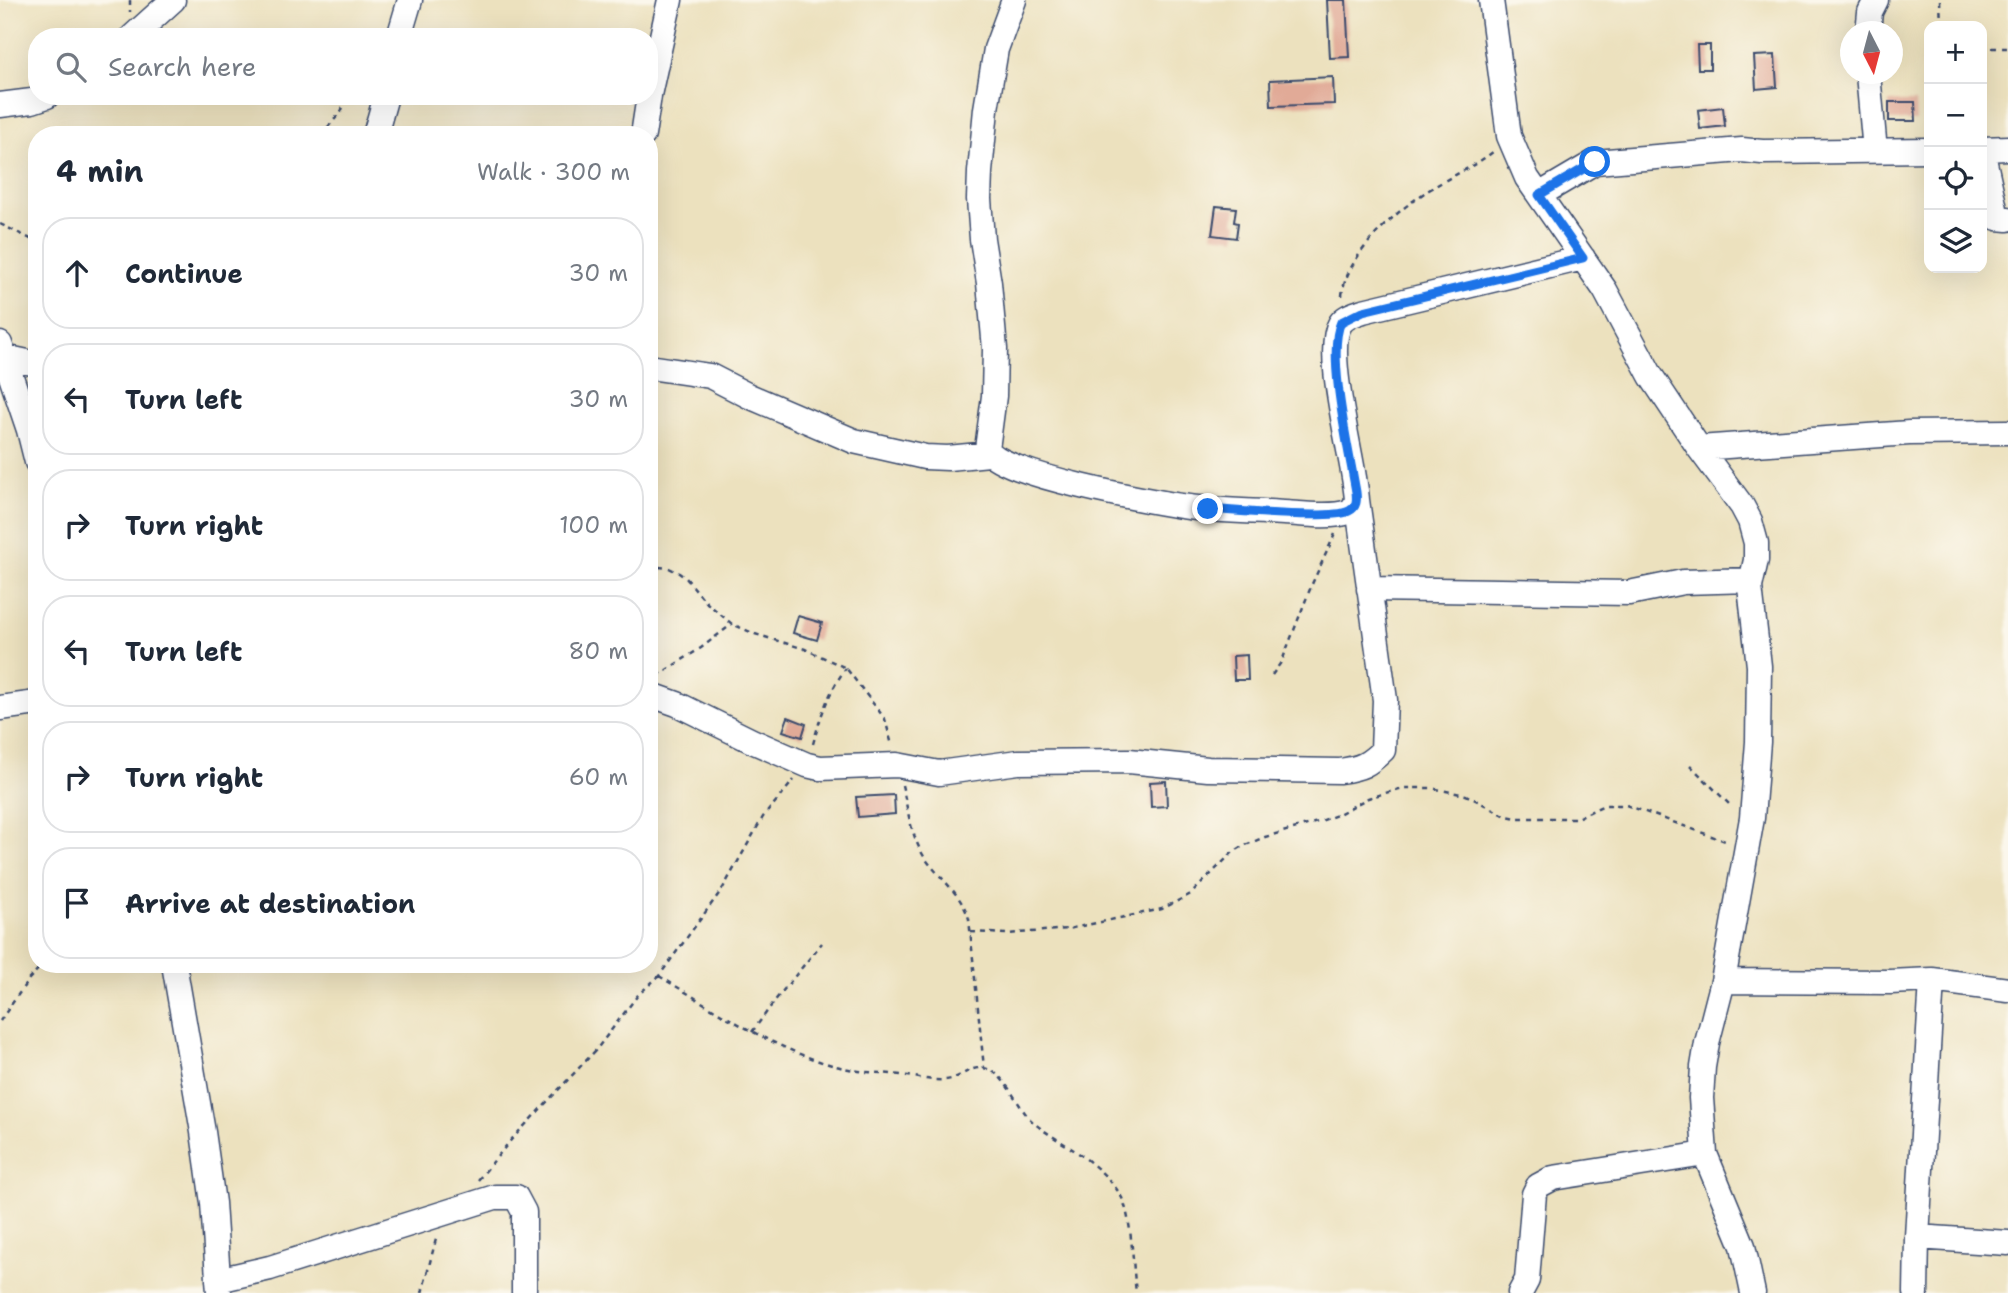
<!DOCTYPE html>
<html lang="en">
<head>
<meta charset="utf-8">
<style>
	body { margin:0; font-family:"Shantell Sans",sans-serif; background:#f6f6f7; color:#1f2937 }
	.controls { position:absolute; right:21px; top:21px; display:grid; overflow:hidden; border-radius:14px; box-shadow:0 7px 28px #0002 }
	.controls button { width:63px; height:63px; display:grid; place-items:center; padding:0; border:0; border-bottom:2px solid #e0e1e3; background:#fff; color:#1f2937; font:35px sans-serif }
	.compass { position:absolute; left:1840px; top:21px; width:63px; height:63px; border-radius:50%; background:#fff; box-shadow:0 7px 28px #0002; rotate:174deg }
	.stop { position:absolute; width:21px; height:21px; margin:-16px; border:5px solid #1a73e8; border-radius:50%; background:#fff }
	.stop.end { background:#1a73e8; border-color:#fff; box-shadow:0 2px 7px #0008 }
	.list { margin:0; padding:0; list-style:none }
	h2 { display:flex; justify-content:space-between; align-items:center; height:91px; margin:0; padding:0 28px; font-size:30px }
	h2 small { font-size:23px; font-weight:400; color:#747a83 }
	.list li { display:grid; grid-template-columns:46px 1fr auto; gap:21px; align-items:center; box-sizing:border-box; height:112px; margin:0 14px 14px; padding:0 14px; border:2px solid #e0e1e3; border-radius:28px }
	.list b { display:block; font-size:26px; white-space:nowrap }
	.list em { font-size:23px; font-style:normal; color:#747a83 }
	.icon { flex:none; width:38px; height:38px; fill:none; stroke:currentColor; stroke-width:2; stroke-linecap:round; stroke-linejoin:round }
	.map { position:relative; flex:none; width:2008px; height:1293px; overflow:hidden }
	.search { position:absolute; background:#fff; box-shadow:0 7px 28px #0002; left:28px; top:28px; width:630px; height:77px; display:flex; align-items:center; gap:18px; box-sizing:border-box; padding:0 24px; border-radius:28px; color:#747a83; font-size:26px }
	.panel { position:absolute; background:#fff; box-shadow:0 7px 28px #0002; left:28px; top:126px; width:630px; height:847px; border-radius:28px }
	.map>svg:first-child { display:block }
</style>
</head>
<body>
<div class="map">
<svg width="2008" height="1293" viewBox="0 0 2008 1293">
	<rect width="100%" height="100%" fill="#fbf7ec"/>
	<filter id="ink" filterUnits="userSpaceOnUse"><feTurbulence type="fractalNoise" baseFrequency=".0143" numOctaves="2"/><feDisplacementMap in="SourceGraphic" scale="14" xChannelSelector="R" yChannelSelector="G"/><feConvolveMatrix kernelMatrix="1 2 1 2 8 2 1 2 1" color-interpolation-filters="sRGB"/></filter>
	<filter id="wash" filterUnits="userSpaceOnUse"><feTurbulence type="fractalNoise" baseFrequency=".00686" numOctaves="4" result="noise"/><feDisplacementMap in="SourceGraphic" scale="28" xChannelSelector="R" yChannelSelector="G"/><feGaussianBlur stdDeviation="1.57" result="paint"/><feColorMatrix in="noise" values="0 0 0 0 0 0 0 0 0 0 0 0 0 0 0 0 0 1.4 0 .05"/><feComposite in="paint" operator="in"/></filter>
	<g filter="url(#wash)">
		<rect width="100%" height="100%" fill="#ece1be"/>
		<g id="blocks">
			<path fill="#e1aa97" d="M1327,0H1346L1349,57L1330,58Z
				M1697,45H1710V69H1698Z
				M1775,55L1777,87L1756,89L1754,56Z
				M1333,77L1334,104L1271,106L1270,80Z
				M1889,102H1915L1916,121H1889Z
				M1723,107L1725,126L1700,129L1698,110Z
				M1216,206L1236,208L1234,222L1238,223L1236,238L1212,235Z
				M798,616L822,623L817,640L793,633Z
				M1247,655L1248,680H1234L1233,656Z
				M788,717L806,724L802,737L783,731Z
				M1166,781L1167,806L1151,807L1150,782Z
				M894,795L895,814L858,817L856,797Z"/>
		</g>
	</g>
	<g filter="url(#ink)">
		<use href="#blocks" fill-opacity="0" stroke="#3a4a6c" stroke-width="2"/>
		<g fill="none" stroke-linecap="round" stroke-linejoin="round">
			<defs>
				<path id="minor" d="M1014,0L996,49L986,109L980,172L979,199L982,239L989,283L995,349L994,396L987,449C998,474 1157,503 1189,507C1220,511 1252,511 1284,513C1302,514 1332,518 1348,512C1354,509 1355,505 1357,500C1355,463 1323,353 1340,324C1345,316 1355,314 1363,311L1583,258
					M1491,0L1509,136L1527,178L1605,290L1651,376L1699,448L1742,506L1750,521L1756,543V560L1750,587L1759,666L1758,742L1752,818L1723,981L1707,1043L1703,1067L1701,1098L1705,1154L1743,1246L1753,1293
					M1868,32L1870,12L1876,0
					M132,37L173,0
					M399,37L410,0
					M1868,74L1875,151
					M649,95L670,0
					M0,105L32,101L47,96
					M375,135L386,96
					M643,135L649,96
					M1982,149L1997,218L2008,219
					M1982,149L2008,148
					M1539,195L1595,162L1742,150L1762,152L1929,150
					M0,344L29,430L37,462
					M4,357L37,364
					M649,367L710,376L749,396L854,441L925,457L948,458L989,454
					M1699,448L1909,433L2008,432
					M1369,589L1629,593L1683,582L1751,580
					M649,694L677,704L752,741L807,765L820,768L897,765L939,773L1018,762L1129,761L1208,769L1340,771C1361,768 1368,765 1383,750L1385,700L1357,500
					M0,708L37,703
					M174,964L203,1132L213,1203L219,1293
					M1723,981L1890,982L1932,980L2008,990
					M1917,1237L2008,1243
					M218,1280L270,1268L495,1197H516L524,1212V1293
					M1520,1293L1527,1280L1534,1194L1538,1186L1553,1178L1705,1154
					M1916,1293L1917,1237L1932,980"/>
			</defs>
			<use href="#minor" stroke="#3a4a6c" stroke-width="27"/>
			<path stroke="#3a4a6c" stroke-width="2.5" stroke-dasharray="5 5" stroke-linecap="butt" d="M130,0V12
				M1940,0L1941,26
				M1982,48H2008
				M321,135L341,112L348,96
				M0,224L37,242
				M1342,296C1345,256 1397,210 1429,190C1451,176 1474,167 1494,151
				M649,566L669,568L679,573L686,578L707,603L732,624L755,634L805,649L846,668L885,719L892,745
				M1272,675L1282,661L1312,584L1335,534
				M657,676L701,648L732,624
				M813,744C821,715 828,693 846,668
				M1690,765L1732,807
				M902,785C908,810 911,837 925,858C940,879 961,893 969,919L984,1068
				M971,932L1007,934L1068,929L1162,909L1191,894L1232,853L1243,846L1265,837L1321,821L1337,815L1368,798L1403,788H1431L1466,795L1506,816L1517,818H1577L1604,805H1626L1728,842
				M659,976C723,1014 790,1062 866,1072C880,1073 894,1074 908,1076C920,1078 933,1081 945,1080C962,1079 972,1062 990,1070C1005,1076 1018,1106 1030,1119C1043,1133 1071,1146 1086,1159C1099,1169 1115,1184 1122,1198C1132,1219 1133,1268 1136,1293
				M0,1021L29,979L43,964
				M752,1032L777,998L822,943
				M478,1180L511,1140L596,1050L638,995L659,976L723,888L763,817L794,780
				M422,1293L436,1239"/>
			<use href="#minor" stroke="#fff" stroke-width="24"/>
		</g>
	</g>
	<g fill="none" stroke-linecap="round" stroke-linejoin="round" filter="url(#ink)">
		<path stroke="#1a73e8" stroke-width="9" d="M1208,509C1232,511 1332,520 1349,511C1357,507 1357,500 1356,492C1350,455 1326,353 1341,322L1363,311L1583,258L1539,195L1595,162"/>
	</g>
</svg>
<div class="controls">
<button>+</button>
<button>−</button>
<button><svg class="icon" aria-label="locate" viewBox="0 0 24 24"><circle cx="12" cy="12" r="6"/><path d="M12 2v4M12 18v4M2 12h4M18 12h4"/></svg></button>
<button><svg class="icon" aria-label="layers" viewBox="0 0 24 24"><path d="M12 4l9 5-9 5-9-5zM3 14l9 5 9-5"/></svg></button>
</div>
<svg class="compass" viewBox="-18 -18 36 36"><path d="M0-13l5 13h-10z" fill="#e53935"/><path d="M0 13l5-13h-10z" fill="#747a83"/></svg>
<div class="stop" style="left:1595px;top:162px"></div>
<div class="stop end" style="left:1208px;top:509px"></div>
<div class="search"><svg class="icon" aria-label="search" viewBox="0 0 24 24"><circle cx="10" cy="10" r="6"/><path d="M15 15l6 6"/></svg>Search here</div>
<section class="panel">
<h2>4 min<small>Walk · 300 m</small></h2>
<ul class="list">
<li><svg class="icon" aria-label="ahead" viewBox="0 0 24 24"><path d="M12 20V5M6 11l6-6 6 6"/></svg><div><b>Continue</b></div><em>30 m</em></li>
<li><svg class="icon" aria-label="left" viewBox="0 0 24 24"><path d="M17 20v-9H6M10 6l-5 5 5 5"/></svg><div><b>Turn left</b></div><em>30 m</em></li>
<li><svg class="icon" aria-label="right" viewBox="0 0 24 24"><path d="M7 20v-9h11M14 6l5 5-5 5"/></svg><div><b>Turn right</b></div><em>100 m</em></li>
<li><svg class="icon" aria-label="left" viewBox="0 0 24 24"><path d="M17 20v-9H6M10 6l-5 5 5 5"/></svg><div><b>Turn left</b></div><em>80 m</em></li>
<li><svg class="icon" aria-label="right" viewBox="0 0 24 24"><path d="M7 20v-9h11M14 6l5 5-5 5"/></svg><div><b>Turn right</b></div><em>60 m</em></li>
<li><svg class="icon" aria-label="arrive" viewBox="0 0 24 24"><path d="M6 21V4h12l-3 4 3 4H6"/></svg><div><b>Arrive at destination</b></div></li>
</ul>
</section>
</div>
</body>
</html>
